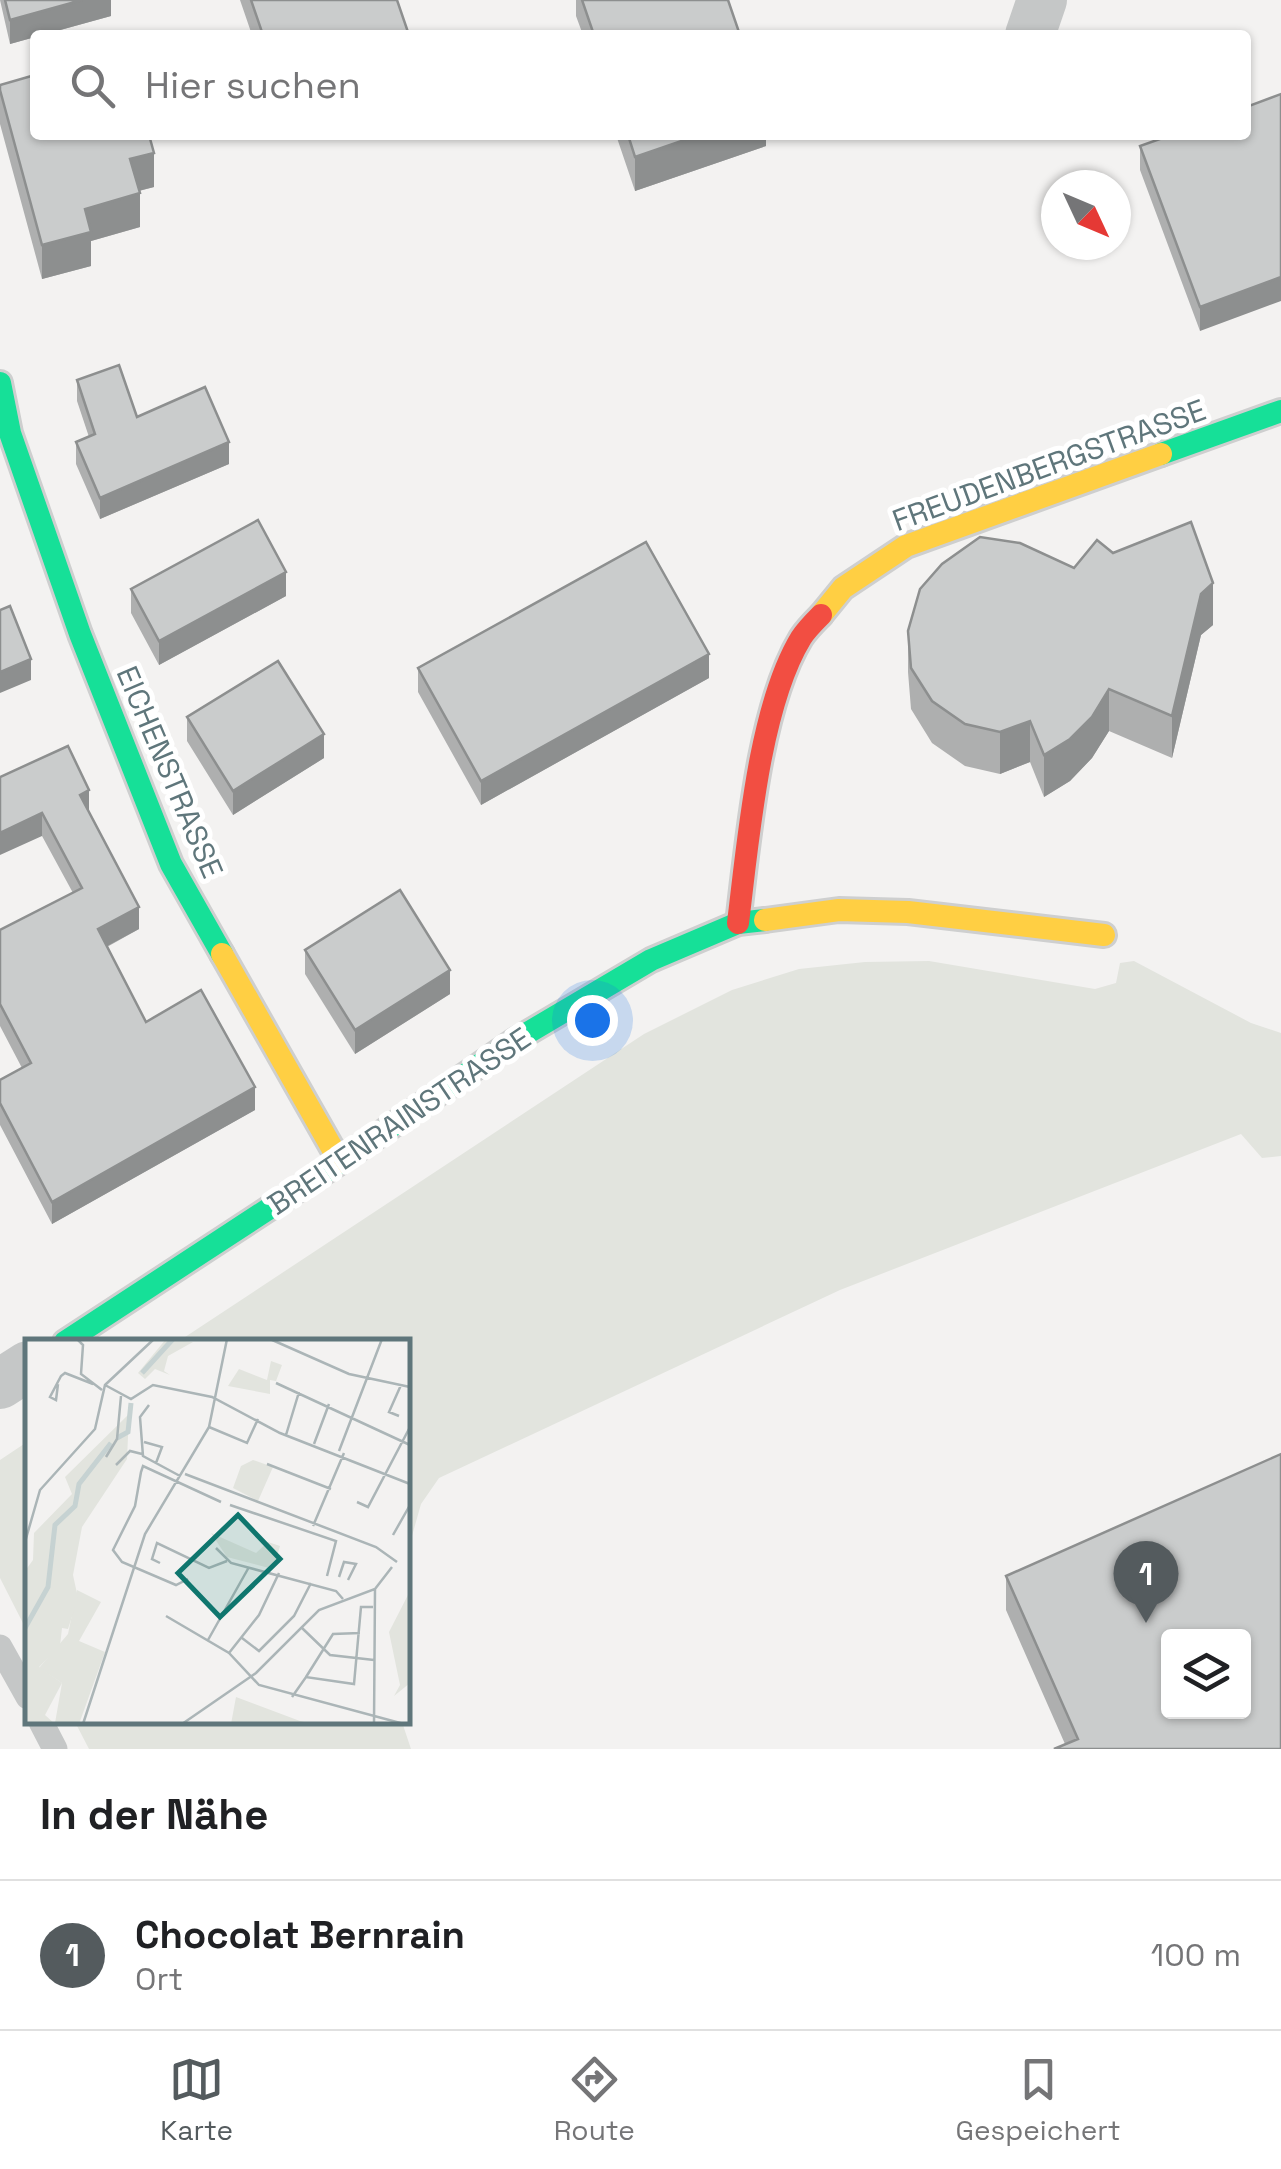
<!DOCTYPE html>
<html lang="de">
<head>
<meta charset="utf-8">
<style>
	body { margin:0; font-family:"Space Grotesk",sans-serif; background:#f2f2f2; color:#202124 }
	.controls { position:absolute; right:30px; bottom:30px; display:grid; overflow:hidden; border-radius:10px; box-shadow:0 2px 8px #0004 }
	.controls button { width:90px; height:90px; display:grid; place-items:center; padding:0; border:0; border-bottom:2px solid #e0e0e0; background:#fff; color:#202124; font:50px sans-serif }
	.compass { position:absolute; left:1041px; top:170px; width:90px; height:90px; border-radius:50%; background:#fff; box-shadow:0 2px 8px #0004; rotate:134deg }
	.you { position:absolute; left:592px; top:1020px; width:35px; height:35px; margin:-25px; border:8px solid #fff; border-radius:50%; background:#1a73e8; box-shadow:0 0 0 15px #1a73e833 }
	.badge { display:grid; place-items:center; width:65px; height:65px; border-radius:50%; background:#545b5e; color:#fff; font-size:32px; font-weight:700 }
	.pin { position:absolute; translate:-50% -82px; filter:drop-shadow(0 2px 5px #0008) }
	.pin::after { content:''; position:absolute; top:52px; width:35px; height:30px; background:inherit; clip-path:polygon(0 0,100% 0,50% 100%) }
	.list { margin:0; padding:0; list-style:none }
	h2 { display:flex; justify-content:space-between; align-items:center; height:130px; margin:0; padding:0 40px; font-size:42px }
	h2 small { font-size:32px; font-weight:400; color:#757577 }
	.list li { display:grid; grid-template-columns:65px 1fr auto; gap:30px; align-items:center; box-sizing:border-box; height:150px; padding:0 40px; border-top:2px solid #e0e0e0 }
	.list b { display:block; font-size:38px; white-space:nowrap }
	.list p { margin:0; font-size:32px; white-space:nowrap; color:#757577 }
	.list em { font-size:32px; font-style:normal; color:#757577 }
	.icon { flex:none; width:55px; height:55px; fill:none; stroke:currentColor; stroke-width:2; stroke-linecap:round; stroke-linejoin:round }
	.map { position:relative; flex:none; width:1281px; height:1749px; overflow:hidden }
	.search { position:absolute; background:#fff; box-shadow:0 2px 8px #0004; left:30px; right:30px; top:30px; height:110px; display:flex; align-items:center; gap:25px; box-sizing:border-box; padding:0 35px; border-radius:10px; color:#757577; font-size:38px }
	.sheet { height:280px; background:#fff }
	nav { display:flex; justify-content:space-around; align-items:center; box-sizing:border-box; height:140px; border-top:2px solid #e0e0e0; background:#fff; font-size:28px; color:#757577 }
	nav a { display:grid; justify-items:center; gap:5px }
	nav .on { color:#545b5e }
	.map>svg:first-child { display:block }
</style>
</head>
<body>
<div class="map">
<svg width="1281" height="1749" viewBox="0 0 1281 1749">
	<rect width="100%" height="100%" fill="#f3f2f1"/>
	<path fill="#e2e4de" d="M929,961L1095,989L1116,983L1120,963L1134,961L1251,1023L1281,1033V1156L1262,1158L1241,1134L840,1290L439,1478L421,1504L408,1550V1342L179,1341L644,1034L732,990L799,969L865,962Z
		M27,1442V1631L0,1578V1460Z
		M75,1722H402L411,1749H89Z"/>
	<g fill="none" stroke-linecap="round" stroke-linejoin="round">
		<defs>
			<path id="fast" d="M0,383L10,433L80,634L171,864L222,954
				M1161,454L1281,411
				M65,1342L340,1162L514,1041L651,960L738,923L765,920"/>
			<path id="slow" d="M821,615L843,588L906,546L1161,454
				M765,920L839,910L908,912L1104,935
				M222,954L340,1162"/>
			<path id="jam" d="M738,923C748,842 759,707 801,638C806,630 814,622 821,615"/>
		</defs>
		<use href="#fast" stroke="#cecfcf" stroke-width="28"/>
		<use href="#slow" stroke="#cecfcf" stroke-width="28"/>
		<use href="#jam" stroke="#cecfcf" stroke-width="28"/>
		<path stroke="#c5c7c7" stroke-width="25" d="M0,1647L28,1697
			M41,1722L55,1749"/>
		<path stroke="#c5c7c7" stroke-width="50" d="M1030,35L1042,0
			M0,1384L28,1366"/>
		<use href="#fast" stroke="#16e098" stroke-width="22"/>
		<use href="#slow" stroke="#ffcf43" stroke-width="22"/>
		<use href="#jam" stroke="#f24e42" stroke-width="22"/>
	</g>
	<path fill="#aeafaf" d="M0,0H111V16L10,44Z
		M240,0H397L409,35H252Z
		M576,0H728L740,35H583L576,16Z
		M0,85L35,135L154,187L139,191L140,227L91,241V266L42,279L0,124Z
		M1281,94L1200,331L1140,170V146Z
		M616,135H766V146L635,191Z
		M77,380L137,417L229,464L100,519L76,464V442L89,437L77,401Z
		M1113,553L1213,625L1201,635L1172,758L1109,731L1092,758L1070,781L1044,797L1030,762L1000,774L965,766L932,743L911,709L908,672V631Z
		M131,589L286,596L159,665L131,613Z
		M418,668L709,678L481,805L418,692Z
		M187,717L324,758L233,815L187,741Z
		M0,777L89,812L139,929L107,947L146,1022L255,1110L52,1224L0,1125V1080L22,1068L0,1026V930L73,893L42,836Z
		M305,950L450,994L355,1054L305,974Z
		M1006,1576L1281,1749L1065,1744L1006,1610Z"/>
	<path fill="#8d8f8f" d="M82,0H111V16L42,35H35V37L10,44V20Z
		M699,135H766V146L635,191V157Z
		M154,153V187L130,193V159Z
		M140,193V227L91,241V266L42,279V245L85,209Z
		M1281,277V301L1200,331V307Z
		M229,442V464L100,519V498Z
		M286,572V596L159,665V641Z
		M1213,583V625L1201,635L1172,758V716L1201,594Z
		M709,654V678L481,805V781Z
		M31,659V680L0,693V672Z
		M1109,689V731L1092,758L1070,781L1044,797V755Z
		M1030,721V762L1000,774V732Z
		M324,734V758L233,815V791Z
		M89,790V813L80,795Z
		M42,813V836L0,855V833Z
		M139,907V929L98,951V929Z
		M450,970V994L355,1054V1030Z
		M255,1087V1110L52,1224V1202Z"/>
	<path fill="#cacccc" stroke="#8d8f8f" stroke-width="2.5" fill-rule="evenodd" d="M5,0H82L10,20Z
		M251,0H397L409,35H263Z
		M582,0H728L740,35H594Z
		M35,75V135H149L154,153L130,159L140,193L85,209L91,232L42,245L0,90V85Z
		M1281,94V277L1200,307L1140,146L1171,135H1246V107Z
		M628,135H699L635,157Z
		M119,365L137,417L205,387L229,442L100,498L76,442L95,434L77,380Z
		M258,520L286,572L159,641L131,589Z
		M1191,522L1213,583L1201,594L1172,716L1109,689L1092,717L1070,739L1044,755L1030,721L1000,732L965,724L932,701L911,668L908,631L920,589L942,564L980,537L1020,543L1074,568L1097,540L1113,553Z
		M646,542L709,654L481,781L418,668Z
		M10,606L31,659L0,672V610Z
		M278,661L324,734L233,791L187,717Z
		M68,746L89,790L80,795L139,907L98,929L146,1022L201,990L255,1087L52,1202L0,1103V1080L31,1063L0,1004V930L82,888L42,813L0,833V777Z
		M400,890L450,970L355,1030L305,950Z
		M1281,1454V1749H1054L1078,1739L1006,1576ZM1168,1636H1244V1712H1168Z"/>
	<g text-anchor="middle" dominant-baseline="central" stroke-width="10" stroke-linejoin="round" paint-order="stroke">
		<g font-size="30" fill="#5f767b" stroke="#fff">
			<text transform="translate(1049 465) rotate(-20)">FREUDENBERGSTRASSE</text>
			<text transform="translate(170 772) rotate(67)">EICHENSTRASSE</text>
			<text transform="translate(399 1121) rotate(-34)">BREITENRAINSTRASSE</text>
		</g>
	</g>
	<g transform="translate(25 1339)">
		<rect width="385" height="385" fill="#f3f2f1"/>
		<path d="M141,0L168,3L143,17L139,32L145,36L130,30L120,40L113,34ZM228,121L248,128L233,162L208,149L216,127ZM186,194L231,214L243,203L255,207L248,230L202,218ZM52,251L76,263L54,302L80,313L54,385L30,384L37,344L14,329L43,295Z" fill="#e2e4de"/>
		<path d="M104,75L102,120L57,188L48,236L53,259L43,290L37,289L35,307L14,328L37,344L20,376L30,385H0V232L8,221L9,194L47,155L40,138ZM385,252V344L369,357L375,346L364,293ZM211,358L275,382L288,385H206Z" fill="#e2e4de"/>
		<path d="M246,22L257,26L251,42L245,41V55L203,47L214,30L242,41Z" fill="#e2e4de"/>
		<path fill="none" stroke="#c6d2d2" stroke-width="5" d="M117,34L148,0M92,99L103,93L106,64M0,289L23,248L30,186L50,167L54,145L86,104"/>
		<path fill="none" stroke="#abb5b7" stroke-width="2.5" d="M52,0L58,6L56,35L77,51M245,0L324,35L385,48M251,44L385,106M33,45L31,61L25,58L36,37L40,34L68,45M80,46L106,60L128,46L187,58L255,94L385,145M124,66L115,78L118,117L155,137M374,77L364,73L376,46M184,88L222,104L233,80M261,96L274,53M119,103L137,108L131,124M289,105L304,65M314,112L357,0M81,118L92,100L96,57M242,125L306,150M91,126L105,112L117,115M160,135L351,208L372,223M332,163L343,168L385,88M205,166L311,202L302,237M288,187L319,114M368,196L385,166M0,203L15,151L70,90L80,46L129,0M191,209L206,224L311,252L318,260M135,224L127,220L132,204L184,229L202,222M314,238L319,223L331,225L323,241M163,240L151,246L97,223L88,211L110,167L116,133L118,127L196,163M141,277L204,314L234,346L379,385M277,289L305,316L349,321M217,299L234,312L269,277L286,244M183,301L224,228M204,314L234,276L254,234M281,338L308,295L335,294M267,358L281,338L329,345L336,268H348M58,385L120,195L184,88L202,0M157,385L231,334L294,271L350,250L367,228M349,385L350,250"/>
		<path fill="#0f766e" fill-opacity="0.15" stroke="#0f766e" stroke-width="5" d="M213,176L255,220L195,278L153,234Z"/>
		<rect width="385" height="385" fill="none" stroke="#5f767b" stroke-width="5"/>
	</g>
</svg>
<div class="controls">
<button><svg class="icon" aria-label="layers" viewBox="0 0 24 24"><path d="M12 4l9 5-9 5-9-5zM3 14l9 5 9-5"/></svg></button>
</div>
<svg class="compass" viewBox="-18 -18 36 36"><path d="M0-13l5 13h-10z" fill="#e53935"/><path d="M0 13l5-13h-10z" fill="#757577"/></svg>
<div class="you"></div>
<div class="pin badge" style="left:1146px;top:1623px">1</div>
<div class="search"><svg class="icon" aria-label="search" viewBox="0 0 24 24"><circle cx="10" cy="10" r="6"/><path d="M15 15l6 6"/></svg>Hier suchen</div>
</div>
<section class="sheet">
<h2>In der Nähe<small></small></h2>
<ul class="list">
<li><span class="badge">1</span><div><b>Chocolat Bernrain</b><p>Ort</p></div><em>100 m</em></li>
</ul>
</section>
<nav>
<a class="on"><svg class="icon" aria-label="map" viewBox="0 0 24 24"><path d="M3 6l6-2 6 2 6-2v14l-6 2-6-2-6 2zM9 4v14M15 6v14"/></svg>Karte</a>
<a><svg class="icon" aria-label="directions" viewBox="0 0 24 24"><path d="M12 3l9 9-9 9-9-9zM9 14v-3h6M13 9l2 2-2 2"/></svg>Route</a>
<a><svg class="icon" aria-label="saved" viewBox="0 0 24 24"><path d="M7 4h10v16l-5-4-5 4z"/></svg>Gespeichert</a>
</nav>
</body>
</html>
